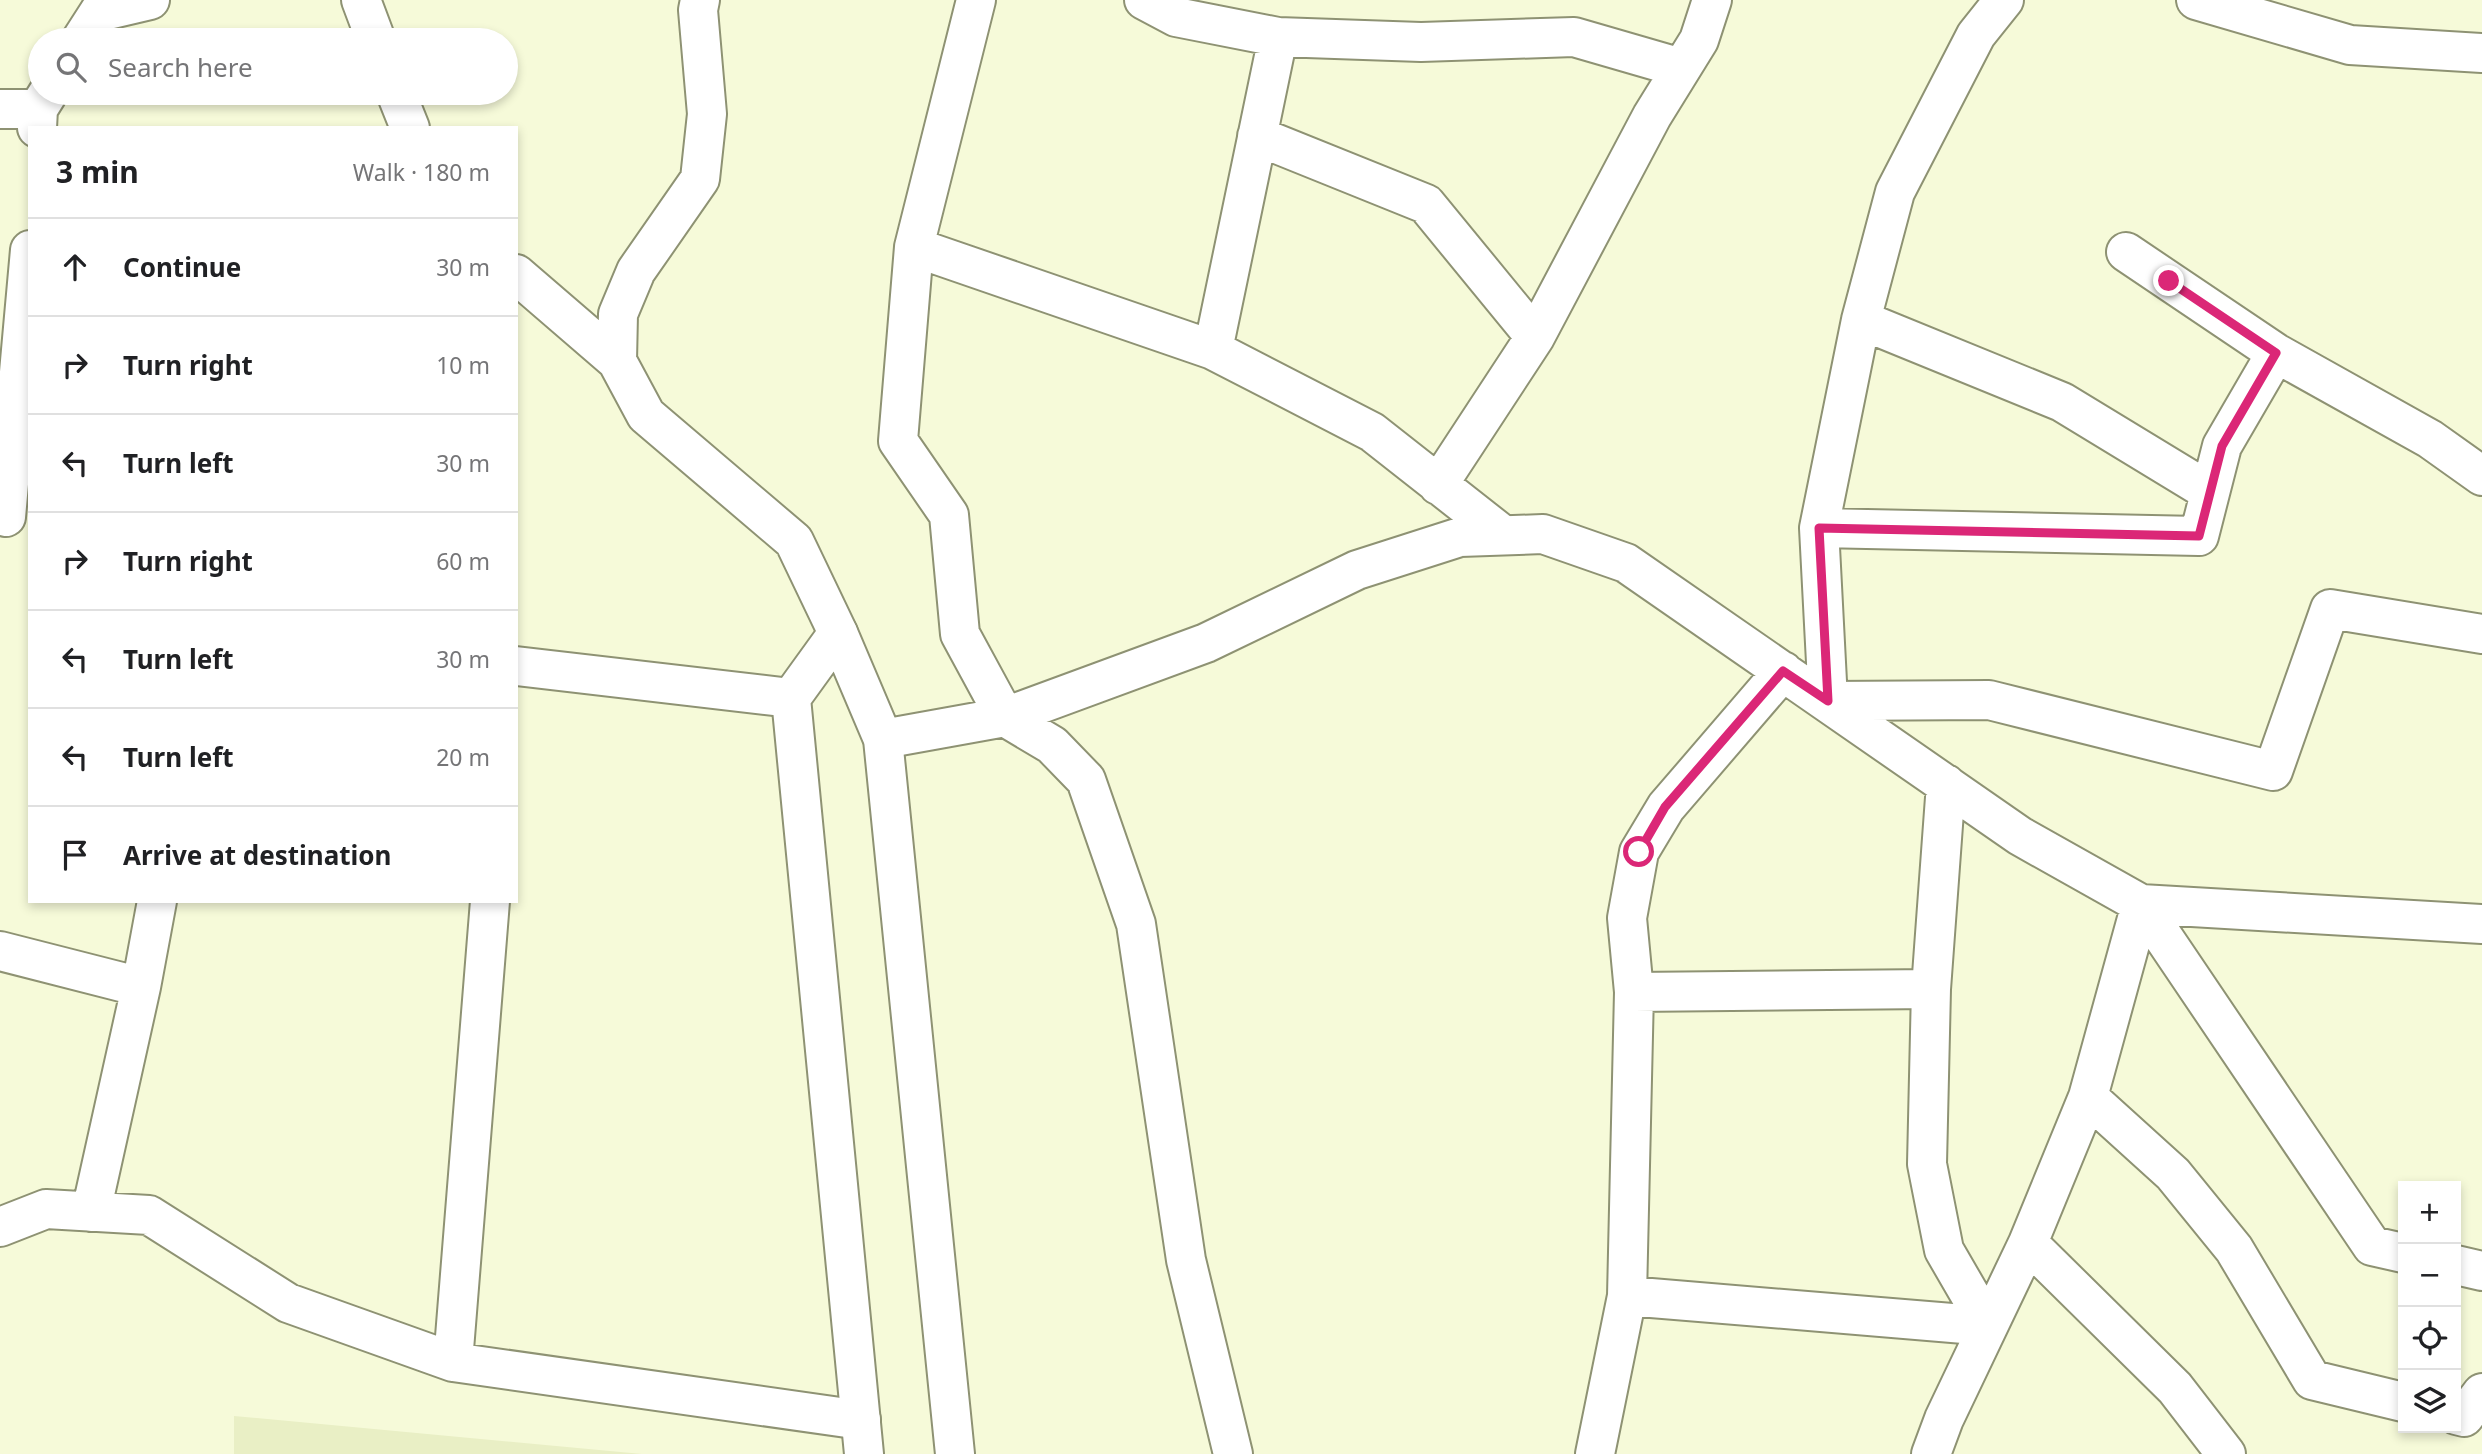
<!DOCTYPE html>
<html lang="en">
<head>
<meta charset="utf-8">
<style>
	body { margin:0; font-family:"Noto Sans",sans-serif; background:#f2f2f2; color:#202124 }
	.controls { position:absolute; right:21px; bottom:21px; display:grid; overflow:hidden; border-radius:0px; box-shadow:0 4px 10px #0003 }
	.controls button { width:63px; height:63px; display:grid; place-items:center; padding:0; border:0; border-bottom:2px solid #e0e0e0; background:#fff; color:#202124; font:35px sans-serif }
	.stop { position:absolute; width:21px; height:21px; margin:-16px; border:5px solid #db2777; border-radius:50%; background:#fff }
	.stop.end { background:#db2777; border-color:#fff; box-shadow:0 2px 7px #0008 }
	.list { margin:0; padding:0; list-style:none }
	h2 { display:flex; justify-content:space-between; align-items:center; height:91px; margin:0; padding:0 28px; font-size:30px }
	h2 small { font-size:23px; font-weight:400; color:#757577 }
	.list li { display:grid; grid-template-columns:46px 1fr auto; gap:21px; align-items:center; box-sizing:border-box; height:98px; padding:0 28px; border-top:2px solid #e0e0e0 }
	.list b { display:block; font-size:26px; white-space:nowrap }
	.list em { font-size:23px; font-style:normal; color:#757577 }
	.icon { flex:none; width:38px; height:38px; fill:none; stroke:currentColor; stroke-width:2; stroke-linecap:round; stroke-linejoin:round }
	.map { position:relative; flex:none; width:2482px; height:1454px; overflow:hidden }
	.search { position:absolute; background:#fff; box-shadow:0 4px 10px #0003; left:28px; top:28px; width:490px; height:77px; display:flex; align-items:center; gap:18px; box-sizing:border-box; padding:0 24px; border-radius:38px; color:#757577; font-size:26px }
	.panel { position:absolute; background:#fff; box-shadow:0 4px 10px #0003; left:28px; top:126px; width:490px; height:777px; border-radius:0px }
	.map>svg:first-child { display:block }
</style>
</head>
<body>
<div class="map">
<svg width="2482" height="1454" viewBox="0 0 2482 1454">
	<rect width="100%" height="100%" fill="#f6fad9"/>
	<path fill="#e9efc5" d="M234,1416L642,1454H234Z"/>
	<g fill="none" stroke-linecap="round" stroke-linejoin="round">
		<defs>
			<path id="minor" d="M361,0L376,40
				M700,0L698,10L707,114L700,179L636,271L618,314L617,361L646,415L794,541L838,633
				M976,0L914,247L898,441L949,515L960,634L1005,717L1206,643L1357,570L1460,537L1543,534L1626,563L2020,836L2141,904L2482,924
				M1144,0L1176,17L1278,37L1421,42L1574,37L1681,68
				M2004,0L1976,35L1895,192L1861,320L1819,528L1828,701L1989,700L2273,771L2330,609L2482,634
				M2196,0L2350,45L2482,53
				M81,40L99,12L150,0
				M396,93L410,128
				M0,109H38
				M37,128L38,109L48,93
				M1257,136L1426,204L1535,337
				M914,247L1213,350L1372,432L1503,535
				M2126,252L2276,353L2430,439L2482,476
				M516,274L617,361
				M1861,320L2062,402L2210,492
				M1213,350L1278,37
				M1438,485L1535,337L1652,116L1699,40L1712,0
				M6,517L30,250
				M1819,528L2199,536L2222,446L2276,353
				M516,666L791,698
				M883,739L1005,717L1052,745L1086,780L1136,924L1186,1260L1233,1454
				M1946,784L1931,989L1927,1164L1944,1250L1988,1326
				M2141,904L2372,1246L2403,1253
				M0,951L141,987
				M1634,992L1931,989
				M2088,1097L2173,1174L2234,1249L2312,1380L2403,1402
				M91,1212L141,987L157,901
				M0,1227L46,1209L149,1215L288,1303L453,1362L861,1420
				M2028,1243L2175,1388L2226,1454
				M2456,1265L2482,1271
				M1627,1296L1988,1326
				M453,1362L490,901
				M2456,1415L2464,1417L2482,1393
				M1595,1454L1627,1296L1634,992L1627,918L1639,852L1666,807L1783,671
				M1931,1454L1944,1419L2028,1243L2088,1097L2141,904"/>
			<path id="tertiary" d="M864,1454L791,698L838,633L883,739L955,1454"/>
		</defs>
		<use href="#minor" stroke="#8e9273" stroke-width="42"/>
		<use href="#tertiary" stroke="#8e9273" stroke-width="42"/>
		<use href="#minor" stroke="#fff" stroke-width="38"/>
		<use href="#tertiary" stroke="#fff" stroke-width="38"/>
	</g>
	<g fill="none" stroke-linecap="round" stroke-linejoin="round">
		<path stroke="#db2777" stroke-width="9" d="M1639,852L1665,807L1783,671L1828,701L1819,528L2199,536L2222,446L2276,353L2169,281"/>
	</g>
</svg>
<div class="controls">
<button>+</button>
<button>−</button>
<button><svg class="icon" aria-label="locate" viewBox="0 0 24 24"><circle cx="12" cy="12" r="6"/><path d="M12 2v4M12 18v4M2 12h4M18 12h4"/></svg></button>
<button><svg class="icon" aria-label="layers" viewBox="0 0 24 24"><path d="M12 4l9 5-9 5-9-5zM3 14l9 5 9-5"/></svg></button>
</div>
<div class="stop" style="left:1639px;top:852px"></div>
<div class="stop end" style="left:2169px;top:281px"></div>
<div class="search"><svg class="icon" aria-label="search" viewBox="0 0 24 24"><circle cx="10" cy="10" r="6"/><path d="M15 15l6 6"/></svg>Search here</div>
<section class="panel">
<h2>3 min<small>Walk · 180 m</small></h2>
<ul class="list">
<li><svg class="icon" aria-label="ahead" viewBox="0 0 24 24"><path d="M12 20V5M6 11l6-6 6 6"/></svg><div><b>Continue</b></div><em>30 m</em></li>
<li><svg class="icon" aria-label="right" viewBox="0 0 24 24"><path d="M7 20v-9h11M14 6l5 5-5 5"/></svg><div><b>Turn right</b></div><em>10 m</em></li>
<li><svg class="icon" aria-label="left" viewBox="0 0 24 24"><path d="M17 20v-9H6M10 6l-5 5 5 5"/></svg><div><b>Turn left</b></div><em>30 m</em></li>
<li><svg class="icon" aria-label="right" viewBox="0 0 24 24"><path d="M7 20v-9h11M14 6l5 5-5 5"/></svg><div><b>Turn right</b></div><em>60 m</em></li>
<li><svg class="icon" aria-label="left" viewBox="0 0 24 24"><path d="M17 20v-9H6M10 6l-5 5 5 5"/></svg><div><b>Turn left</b></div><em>30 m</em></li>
<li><svg class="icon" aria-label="left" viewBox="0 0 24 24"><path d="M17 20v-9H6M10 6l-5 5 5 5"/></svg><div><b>Turn left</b></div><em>20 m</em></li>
<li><svg class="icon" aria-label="arrive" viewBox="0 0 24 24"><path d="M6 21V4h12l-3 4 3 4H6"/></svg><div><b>Arrive at destination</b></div></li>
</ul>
</section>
</div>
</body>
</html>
